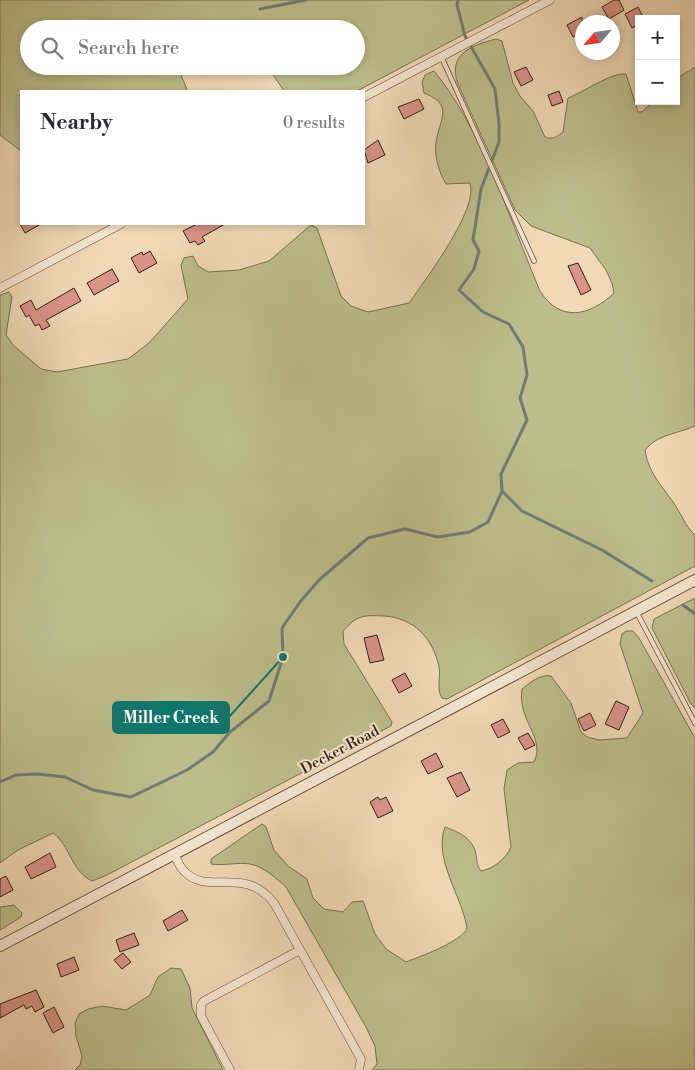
<!DOCTYPE html>
<html lang="en">
<head>
<meta charset="utf-8">
<style>
	body { margin:0; font-family:"Libre Bodoni",serif; background:#f2f2f3; color:#2b2b33 }
	.controls { position:absolute; right:15px; top:15px; display:grid; overflow:hidden; border-radius:0px; box-shadow:0 2px 8px #0003 }
	.controls button { width:45px; height:45px; display:grid; place-items:center; padding:0; border:0; border-bottom:1px solid #e1e1e2; background:#fff; color:#2b2b33; font:25px sans-serif }
	.compass { position:absolute; left:575px; top:15px; width:45px; height:45px; border-radius:50%; background:#fff; box-shadow:0 2px 8px #0003; rotate:242deg }
	.list { margin:0; padding:0; list-style:none }
	h2 { display:flex; justify-content:space-between; align-items:center; height:65px; margin:0; padding:0 20px; font-size:21px }
	h2 small { font-size:16px; font-weight:400; color:#7c7c81 }
	.icon { flex:none; width:28px; height:28px; fill:none; stroke:currentColor; stroke-width:2; stroke-linecap:round; stroke-linejoin:round }
	.map { position:relative; flex:none; width:695px; height:1070px; overflow:hidden }
	.search { position:absolute; background:#fff; box-shadow:0 2px 8px #0003; left:20px; top:20px; width:345px; height:55px; display:flex; align-items:center; gap:12px; box-sizing:border-box; padding:0 18px; border-radius:28px; color:#7c7c81; font-size:19px }
	.panel { position:absolute; background:#fff; box-shadow:0 2px 8px #0003; left:20px; top:90px; width:345px; height:135px; border-radius:0px }
	.map>svg:first-child { display:block }
</style>
</head>
<body>
<div class="map">
<svg width="695" height="1070" viewBox="0 0 695 1070">
	<rect width="100%" height="100%" fill="#f1d9b7"/>
	<filter id="stains"><feTurbulence type="fractalNoise" baseFrequency=".004" numOctaves="4"/><feColorMatrix values="0 0 0 0 .2 0 0 0 0 .09 0 0 0 0 .02 0 0 0 .5 -.17"/></filter>
	<radialGradient id="worn" r=".72"><stop offset=".6" stop-color="#630" stop-opacity="0"/><stop offset="1" stop-color="#630" stop-opacity=".3"/></radialGradient>
	<path fill="#bdbe8c" stroke="#787050" d="M0,0H529L357,91H284L267,66H356V29H244L239,26L229,29H29V66H177L187,89L186,91H21V151L0,135Z
		M496,39L502,41L513,83L520,96L533,111L545,137C552,140 557,137 563,132L568,98C584,92 612,72 626,74L638,112H642L654,101H676V79L695,67V426C677,434 658,434 645,450C648,472 661,485 673,502C681,513 685,526 695,535V566L447,699L442,698C436,689 441,677 439,667C433,638 414,618 384,616C363,615 357,615 343,631L344,644L392,722L391,726L105,876L92,881C71,871 70,845 53,833L18,850L0,863V295L9,292L12,297L6,335L13,345L41,369L57,372L128,359L149,343L188,299L181,265L184,258L193,256L198,266L208,272L239,270L269,261L311,225L317,228L341,296L351,306L368,312L409,303C425,280 479,209 470,183L446,184C439,173 434,155 436,142C440,118 454,105 424,93L422,82L425,75L434,71C481,127 511,223 540,291C560,323 590,316 614,293L612,283L606,270L590,248L531,226L515,210L458,84C447,54 472,45 496,39Z
		M695,598V708L691,704L652,628L654,619Z
		M626,631H633L639,638L695,738V1070H372L377,1064L375,1046L366,1027L286,887C277,879 263,866 250,864C238,862 223,866 211,864V859L262,824L266,827L274,850L288,866L307,879L313,898L324,909L343,912L352,902L363,901L375,934L386,949L406,962C419,957 463,941 467,928C462,896 433,859 445,827C459,832 474,839 476,855C477,861 477,866 481,871C493,869 507,858 511,847L504,789L507,770L518,763L534,762C546,738 517,720 522,689C531,682 540,674 551,676L571,703L581,732L587,737L599,740L627,738L643,713L620,644L622,634Z
		M14,905L22,913L21,917L0,930V907Z
		M171,968L181,969L190,988L192,1008L223,1070H75L80,1065L82,1056L76,1036L75,1023L79,1014L88,1009L102,1006L126,1010L150,995L158,977Z"/>
	<g fill="none" stroke-linecap="round" stroke-linejoin="round">
		<path stroke="#727c75" stroke-width="3" d="M260,9L306,0
			M502,491L522,511L602,550L652,581
			M683,605L695,614
			M0,782L16,775L37,774L65,777L93,790L131,797L187,770L213,752L230,732L269,701L283,657L282,628L300,602L319,580L368,538L405,529L438,537L470,532L488,522L502,491L501,474L527,420L520,398L527,375L523,347L509,324L483,312L459,290L474,269L479,251L473,240L481,189L499,142V124L495,89L465,36L457,5L458,0"/>
	</g>
	<path fill="#da9489" stroke="#322114" d="M614,0H619L624,10L609,19L602,7Z
		M638,7L644,19H639V24L632,28L625,14Z
		M582,17V32L573,37L567,25Z
		M526,67L533,80L521,86L514,72Z
		M559,91L563,102L552,106L548,95Z
		M419,99L424,109L404,119L398,107Z
		M378,140L385,155L368,163L364,150Z
		M20,224H41L25,233Z
		M197,224H225L202,237L205,241L198,245L195,241L190,243L183,231Z
		M150,251L157,263L139,273L131,258L142,252L143,255Z
		M578,263L591,290L581,295L568,266Z
		M112,269L119,281L94,295L87,283Z
		M74,288L81,301L46,320L50,326L42,330L39,324L35,326L29,315L26,317L20,306L31,300L36,310Z
		M377,635L384,660L370,663L364,638Z
		M405,673L412,686L399,693L392,680Z
		M616,701L629,707L619,730L605,724Z
		M590,713L596,725L584,731L578,719Z
		M503,719L510,732L498,738L491,725Z
		M528,733L535,745L525,750L518,738Z
		M436,753L443,767L428,774L421,761Z
		M461,772L470,790L457,797L447,778Z
		M378,797L380,800L386,797L393,811L378,818L370,802Z
		M50,853L56,867L31,879L25,867Z
		M6,876L13,890L0,897V879Z
		M182,910L188,920L168,931L163,921Z
		M134,933L139,945L120,952L116,940Z
		M123,953L131,962L122,969L114,960Z
		M74,957L79,970L61,977L57,964Z
		M36,990L44,1007L35,1012L32,1006L26,1009L24,1005L0,1018V1004Z
		M54,1007L64,1027L53,1033L43,1013Z"/>
	<g fill="none" stroke-linecap="round" stroke-linejoin="round">
		<defs>
			<path id="service" d="M441,56L534,261
				M636,611L695,723"/>
			<path id="minor" d="M364,97L550,0
				M0,288L121,224
				M174,854C177,859 179,866 184,871C208,897 243,864 274,903L361,1059L359,1070
				M230,1070L201,1016V1005L204,1001L300,950"/>
			<path id="tertiary" d="M0,946L695,580"/>
		</defs>
		<use href="#service" stroke="#624f3d" stroke-width="5.5"/>
		<use href="#minor" stroke="#624f3d" stroke-width="9"/>
		<use href="#tertiary" stroke="#624f3d" stroke-width="12"/>
		<use href="#service" stroke="#f6e6d0" stroke-width="4"/>
		<use href="#minor" stroke="#f6e6d0" stroke-width="8"/>
		<use href="#tertiary" stroke="#f6e6d0" stroke-width="10"/>
	</g>
	<g text-anchor="middle" dominant-baseline="central" stroke-width="4" stroke-linejoin="round" paint-order="stroke">
		<g font-size="15" fill="#322114" stroke="#f6e6d0">
			<text transform="translate(340 750) rotate(-28)">Decker Road</text>
		</g>
	</g>
	<path fill="none" stroke="#0f766e" stroke-width="2" d="M283 657L229 717"/>
	<circle fill="#0f766e" stroke="#f6e6d0" stroke-width="2" cx="283" cy="657" r="5"/>
	<rect fill="#0f766e" stroke="#0f766e" stroke-width="2" x="113" y="702" width="116" height="31" rx="5"/>
	<g font-size="16" text-anchor="middle" font-weight="bold" fill="#fff">
		<text x="171" y="723">Miller Creek</text>
	</g>
	<rect width="100%" height="100%" filter="url(#stains)"/>
	<rect width="100%" height="100%" fill="url(#worn)"/>
</svg>
<div class="controls">
<button>+</button>
<button>−</button>
</div>
<svg class="compass" viewBox="-18 -18 36 36"><path d="M0-13l5 13h-10z" fill="#e53935"/><path d="M0 13l5-13h-10z" fill="#7c7c81"/></svg>
<div class="search"><svg class="icon" aria-label="search" viewBox="0 0 24 24"><circle cx="10" cy="10" r="6"/><path d="M15 15l6 6"/></svg>Search here</div>
<section class="panel">
<h2>Nearby<small>0 results</small></h2>
<ul class="list">
</ul>
</section>
</div>
</body>
</html>
